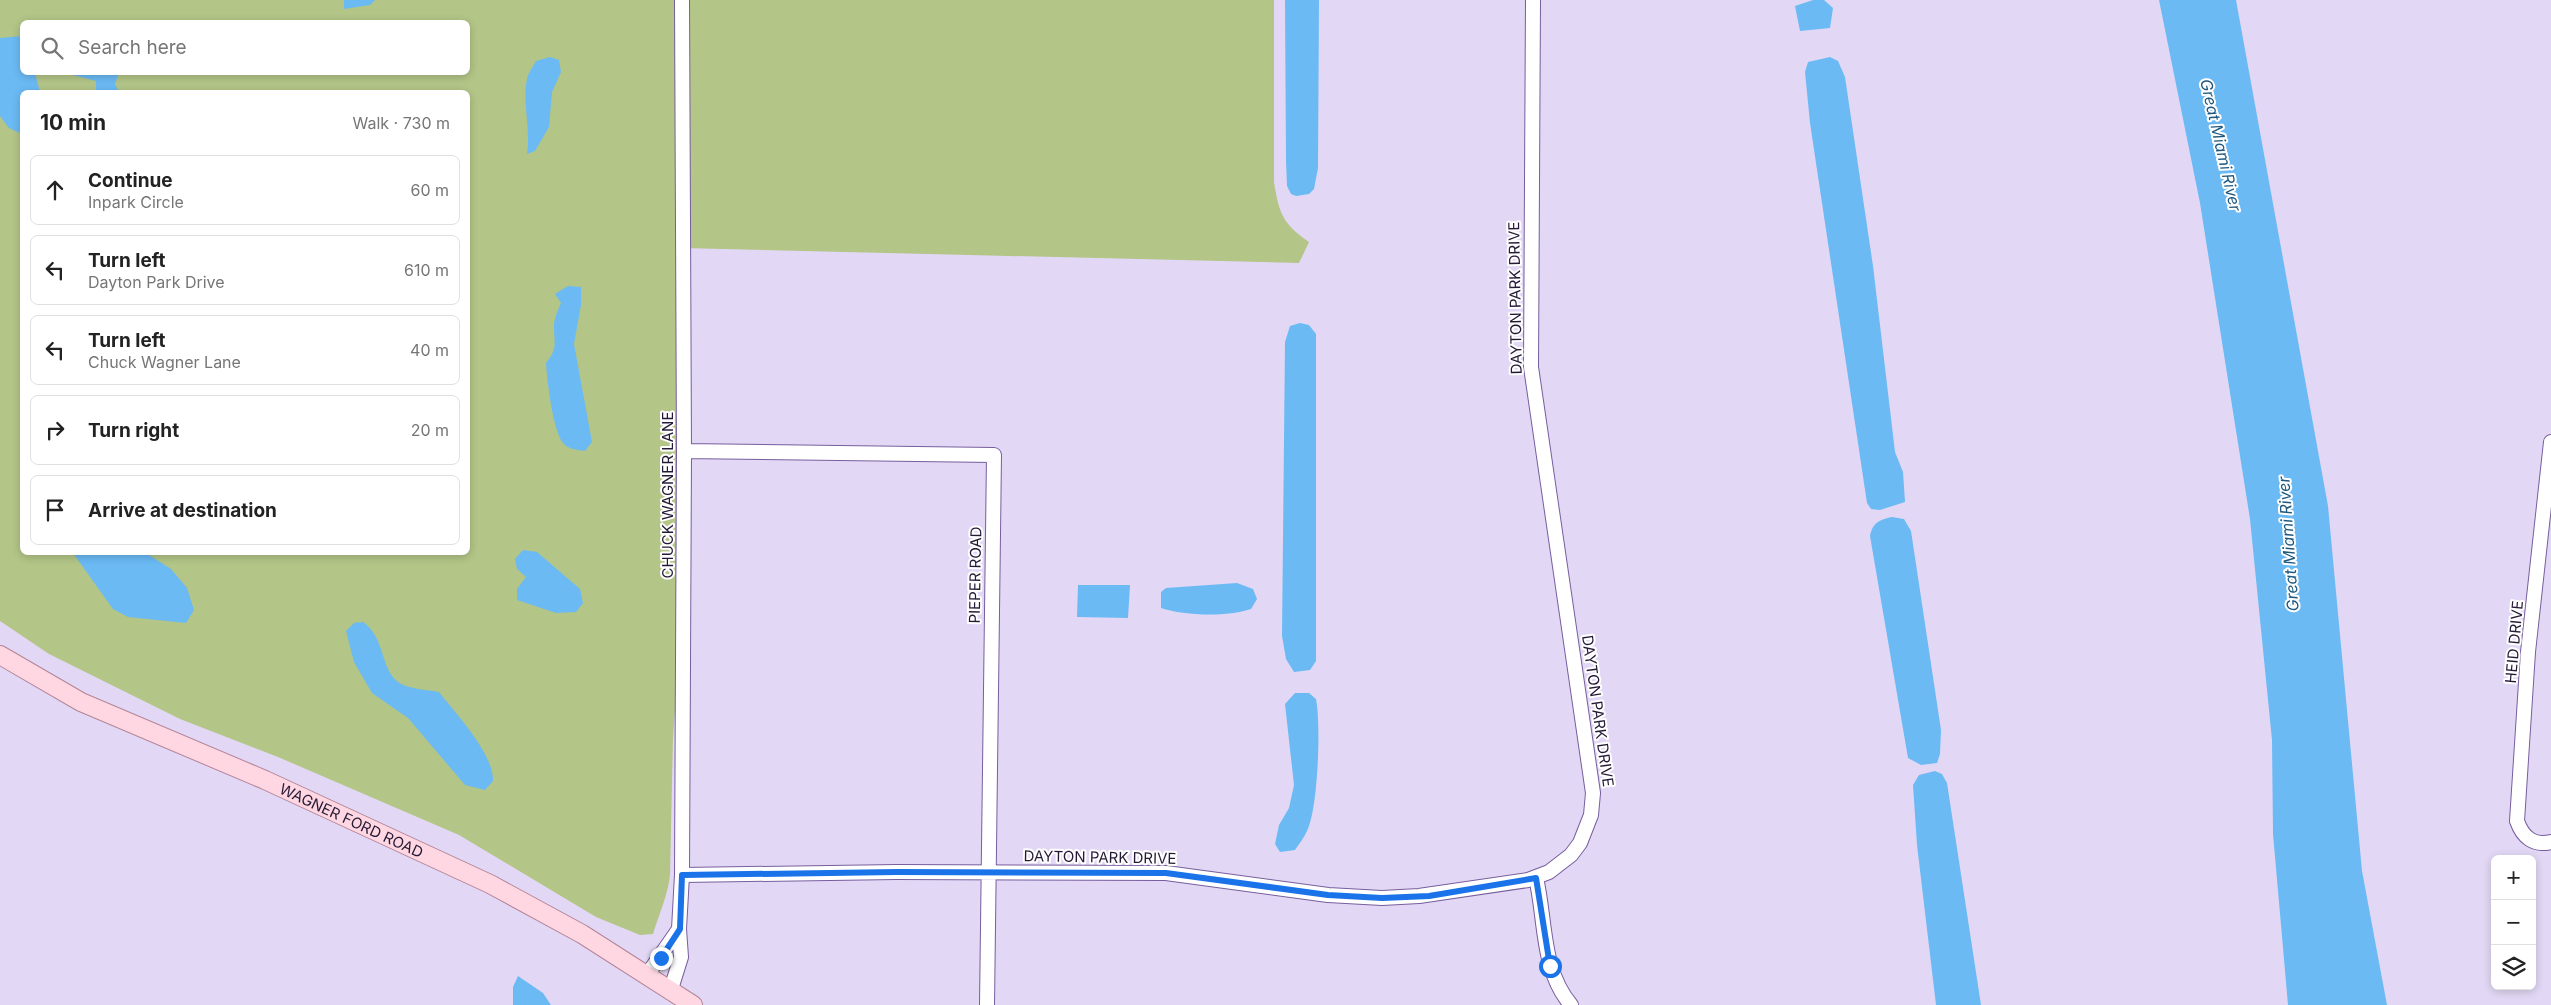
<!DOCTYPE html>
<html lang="en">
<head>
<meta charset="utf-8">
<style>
	body { margin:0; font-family:Inter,sans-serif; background:#f2f2f2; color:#222 }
	.controls { position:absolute; right:15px; bottom:15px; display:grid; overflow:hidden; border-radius:8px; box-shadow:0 2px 8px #0003 }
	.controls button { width:45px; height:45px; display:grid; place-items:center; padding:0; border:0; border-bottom:1px solid #e0e0e0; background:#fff; color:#222; font:25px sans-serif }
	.stop { position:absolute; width:15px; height:15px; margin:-11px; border:4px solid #1a73e8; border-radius:50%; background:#fff }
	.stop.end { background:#1a73e8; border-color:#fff; box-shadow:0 1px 5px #0008 }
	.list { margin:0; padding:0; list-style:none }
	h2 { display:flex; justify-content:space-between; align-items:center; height:65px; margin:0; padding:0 20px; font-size:21px }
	h2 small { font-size:16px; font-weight:400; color:#767676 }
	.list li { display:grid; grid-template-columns:32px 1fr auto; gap:15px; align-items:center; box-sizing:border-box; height:70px; margin:0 10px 10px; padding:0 10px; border:1px solid #e0e0e0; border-radius:8px }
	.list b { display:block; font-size:19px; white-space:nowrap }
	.list p { margin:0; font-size:16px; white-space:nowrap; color:#767676 }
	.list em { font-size:16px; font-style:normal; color:#767676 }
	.icon { flex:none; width:28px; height:28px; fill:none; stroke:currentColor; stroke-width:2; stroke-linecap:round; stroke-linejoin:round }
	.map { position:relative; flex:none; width:2551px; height:1005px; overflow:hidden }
	.search { position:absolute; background:#fff; box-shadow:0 2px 8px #0003; left:20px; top:20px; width:450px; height:55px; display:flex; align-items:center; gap:12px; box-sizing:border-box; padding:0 18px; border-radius:8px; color:#767676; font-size:19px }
	.panel { position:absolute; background:#fff; box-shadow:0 2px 8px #0003; left:20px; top:90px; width:450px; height:465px; border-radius:8px }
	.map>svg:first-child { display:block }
</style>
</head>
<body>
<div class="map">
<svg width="2551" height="1005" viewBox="0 0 2551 1005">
	<rect width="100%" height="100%" fill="#e2d8f5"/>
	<path fill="#b3c587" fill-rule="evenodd" d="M0,0H1274V182C1279,214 1283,224 1309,242L1299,263L682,248L683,600L673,738L670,875C668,895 659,914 653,934L640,935L596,917L459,835L278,757L180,719L49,654L0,621ZM22,22H468V72H22ZM22,92H468V552H22Z"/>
	<path fill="#6bbaf4" d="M344,0H375L370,5L344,9Z
		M1285,0H1319L1318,168L1314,189L1309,194L1296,196L1291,194L1287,186L1286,161Z
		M1813,0H1824L1833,8L1830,28L1800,31L1795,6Z
		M2159,0H2236L2328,506L2362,871L2387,1005H2288L2273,834L2272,740L2250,519L2200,203Z
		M22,36V72L35,73L40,92H22V134L9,128L0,116V38Z
		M550,57L559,60L561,72L552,92L549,127L535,151L527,154C531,128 522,104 527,79C528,73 533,67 536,61Z
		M1830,57L1838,61L1845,77L1873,266L1895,452L1903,472L1905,502L1880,510L1871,509L1867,503L1810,123L1805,72L1808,62Z
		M65,73H119L115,84L119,92H96V81Z
		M568,286L581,287V305L574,344L592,442L585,451C577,450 568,449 563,443C553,431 547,380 546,363C558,348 554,344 554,326C554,318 558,310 561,303L555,294Z
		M1300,323L1309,325L1316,334V661L1310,670L1294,672L1286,659L1282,636L1285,342L1290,326Z
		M1892,517L1904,519L1911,531L1941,730L1940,754L1937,763L1921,765L1908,758L1870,536C1873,522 1879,520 1892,517Z
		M523,550L537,552L580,589L583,603L576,612L556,613L517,600V589L526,577L517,569L515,559Z
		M73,553H146L171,569L187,588L194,610L186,623L128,617L113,609Z
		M1237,583L1253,589L1257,599L1251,609C1227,617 1185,616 1161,608V592L1166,588Z
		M1078,585H1130L1128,618L1077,617Z
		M363,622C387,639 379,671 401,684C411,689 428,690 439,692C456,714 494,754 493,781L485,790L465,785L408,718L372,693L354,662L346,631L354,623Z
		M1295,693H1309L1316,699C1321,723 1318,802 1309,826C1306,835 1300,843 1295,850L1280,852L1275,844L1279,825L1289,808L1294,785L1285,704Z
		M1935,771L1942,774L1947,783L1981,1005H1936L1917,845L1913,785L1919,775Z
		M518,976L543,993L551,1005H513V987Z"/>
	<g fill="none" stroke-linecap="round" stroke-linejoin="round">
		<defs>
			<path id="minor" d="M2551,442L2528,652L2517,821C2523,838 2534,846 2551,842
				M684,451L994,455L987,1005
				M682,875L897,872L1166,873L1328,895L1382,898L1419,896L1528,880L1549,872L1571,855L1580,843L1591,815L1593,793L1531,367L1533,0
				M1536,878C1546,920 1541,970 1571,1005
				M647,975L679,929
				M671,989L681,957L679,929L682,875L684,451L682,0"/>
			<g id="major">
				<path id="s1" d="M0,655L81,702L265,780L490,884L582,934L693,1005"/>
			</g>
		</defs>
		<use href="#minor" stroke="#775e9d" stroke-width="16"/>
		<use href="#major" stroke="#b38498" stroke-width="20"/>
		<use href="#minor" stroke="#fff" stroke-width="14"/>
		<use href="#major" stroke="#ffd7e2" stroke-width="18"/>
	</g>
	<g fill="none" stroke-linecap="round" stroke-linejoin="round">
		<path stroke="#1a73e8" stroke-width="6" d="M661,958L680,929L682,875L897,872L1166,873L1328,895L1382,898L1429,896L1536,878L1550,966"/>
	</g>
	<g text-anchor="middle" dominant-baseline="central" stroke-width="4" stroke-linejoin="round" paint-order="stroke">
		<g font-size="15" fill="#251a35" stroke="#fff">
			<text transform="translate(1515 298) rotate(-91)">DAYTON PARK DRIVE</text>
			<text transform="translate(667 495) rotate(-90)">CHUCK WAGNER LANE</text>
			<text transform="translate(975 575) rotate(-89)">PIEPER ROAD</text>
			<text transform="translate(2514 642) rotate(-85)">HEID DRIVE</text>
			<text transform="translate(1598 711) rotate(82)">DAYTON PARK DRIVE</text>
			<text stroke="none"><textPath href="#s1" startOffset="389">WAGNER FORD ROAD</textPath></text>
			<text transform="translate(1100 857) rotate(1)">DAYTON PARK DRIVE</text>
		</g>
		<g font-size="16" font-style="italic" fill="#1e587e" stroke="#fff">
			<text transform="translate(2221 145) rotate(77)">Great Miami River</text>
			<text transform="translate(2288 544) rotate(-94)">Great Miami River</text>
		</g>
	</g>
</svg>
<div class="controls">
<button>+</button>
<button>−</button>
<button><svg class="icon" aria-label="layers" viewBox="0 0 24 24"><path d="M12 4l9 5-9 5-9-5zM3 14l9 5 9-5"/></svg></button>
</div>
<div class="stop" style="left:1550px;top:966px"></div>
<div class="stop end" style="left:661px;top:958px"></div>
<div class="search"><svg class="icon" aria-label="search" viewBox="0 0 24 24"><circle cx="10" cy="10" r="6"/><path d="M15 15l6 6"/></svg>Search here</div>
<section class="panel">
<h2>10 min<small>Walk · 730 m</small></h2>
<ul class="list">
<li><svg class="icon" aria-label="ahead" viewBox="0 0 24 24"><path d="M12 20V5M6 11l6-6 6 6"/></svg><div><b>Continue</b><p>Inpark Circle</p></div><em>60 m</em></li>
<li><svg class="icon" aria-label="left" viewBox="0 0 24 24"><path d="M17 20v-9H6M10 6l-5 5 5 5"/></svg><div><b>Turn left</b><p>Dayton Park Drive</p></div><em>610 m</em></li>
<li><svg class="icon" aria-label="left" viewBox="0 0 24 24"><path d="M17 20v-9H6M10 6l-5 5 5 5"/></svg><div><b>Turn left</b><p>Chuck Wagner Lane</p></div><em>40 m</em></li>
<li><svg class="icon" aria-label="right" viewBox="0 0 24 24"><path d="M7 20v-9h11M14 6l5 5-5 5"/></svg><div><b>Turn right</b></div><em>20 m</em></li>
<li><svg class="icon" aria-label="arrive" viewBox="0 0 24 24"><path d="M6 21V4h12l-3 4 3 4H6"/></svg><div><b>Arrive at destination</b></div></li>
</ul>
</section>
</div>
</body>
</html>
